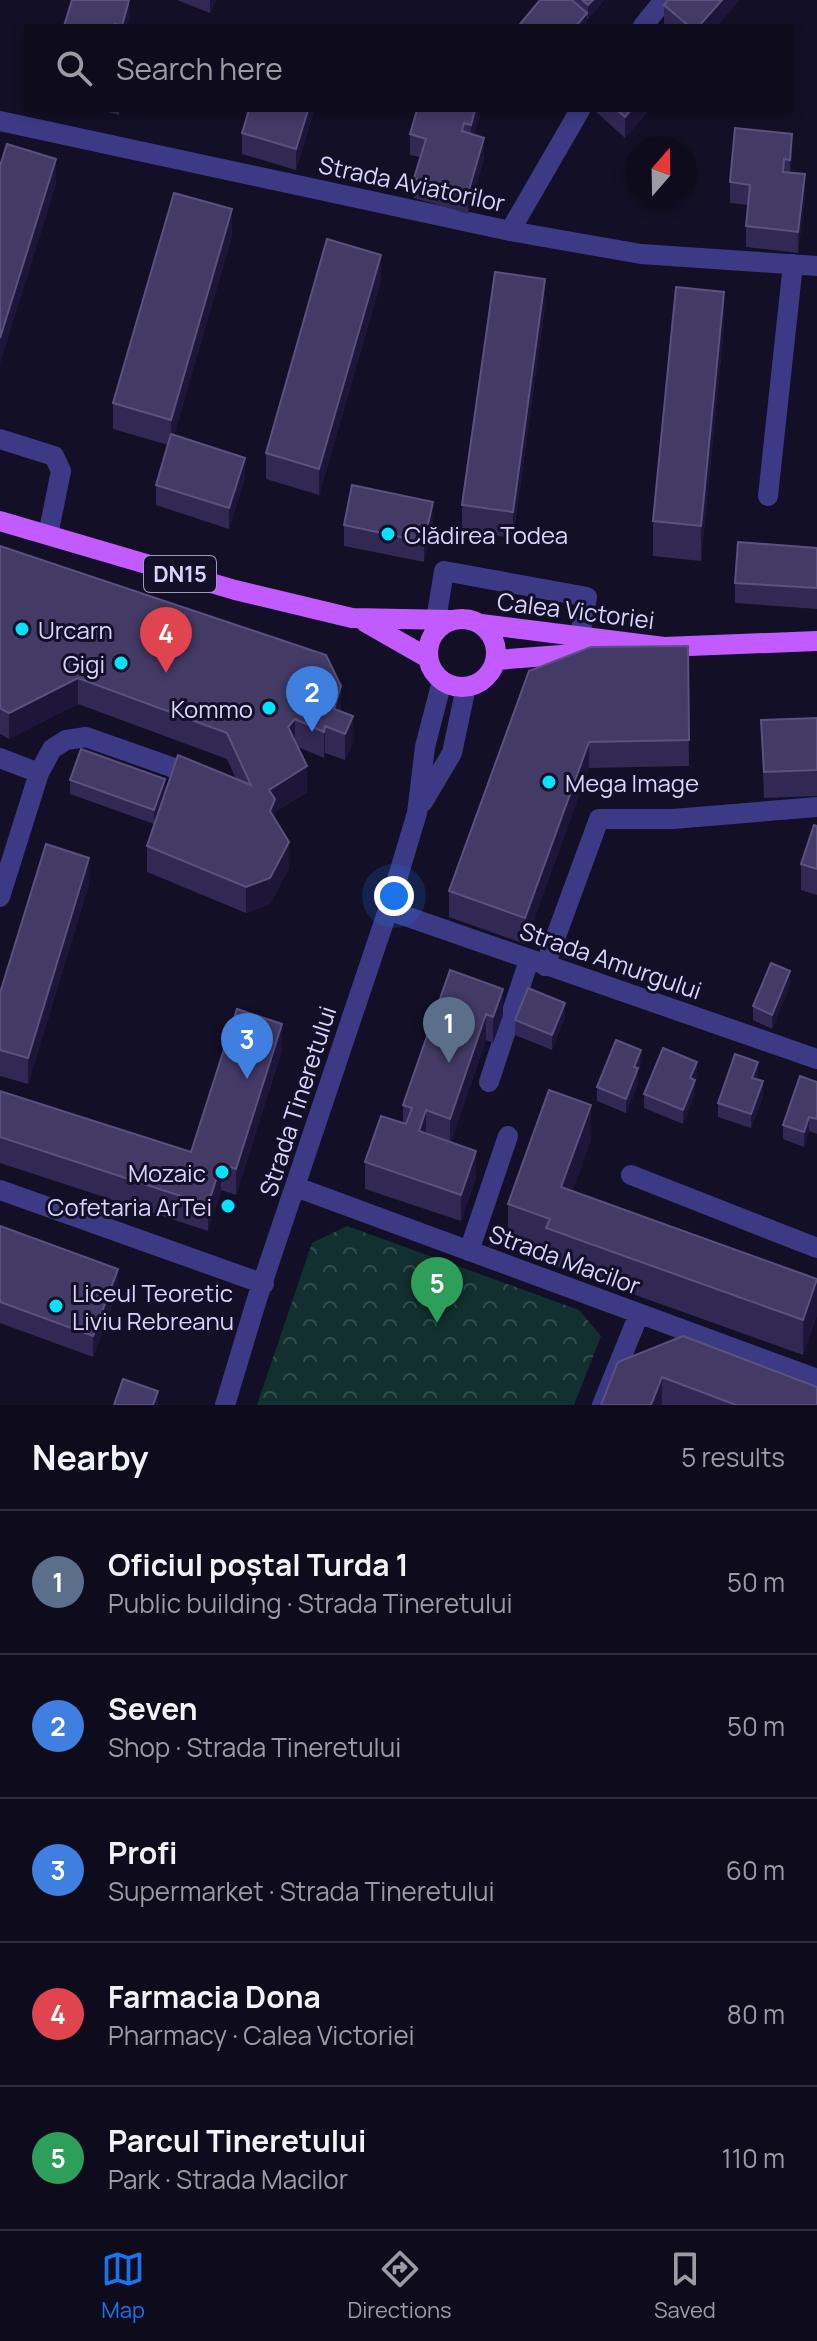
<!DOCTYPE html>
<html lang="en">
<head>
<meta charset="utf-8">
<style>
	body { margin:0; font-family:Manrope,sans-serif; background:#171425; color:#f1f3f6 }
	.compass { position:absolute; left:625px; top:136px; width:72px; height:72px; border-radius:50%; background:#0e0b1c; box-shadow:0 4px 12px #0003; rotate:20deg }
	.you { position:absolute; left:394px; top:896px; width:28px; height:28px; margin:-20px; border:6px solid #fff; border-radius:50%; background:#1a73e8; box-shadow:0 0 0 12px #1a73e833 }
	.badge { display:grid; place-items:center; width:52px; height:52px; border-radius:50%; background:#1a73e8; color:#fff; font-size:26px; font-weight:700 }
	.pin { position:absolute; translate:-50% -66px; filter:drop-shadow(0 2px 4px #0008) }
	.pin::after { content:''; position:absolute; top:42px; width:28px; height:24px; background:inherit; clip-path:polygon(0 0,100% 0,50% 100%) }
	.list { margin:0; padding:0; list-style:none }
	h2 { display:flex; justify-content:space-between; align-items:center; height:104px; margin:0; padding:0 32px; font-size:34px }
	h2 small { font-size:26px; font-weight:400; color:#9b9ba3 }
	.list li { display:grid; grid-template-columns:52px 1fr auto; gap:24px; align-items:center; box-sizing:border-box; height:144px; padding:0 32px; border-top:2px solid #2e2b3b }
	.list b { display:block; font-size:30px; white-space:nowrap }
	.list p { margin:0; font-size:26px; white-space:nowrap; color:#9b9ba3 }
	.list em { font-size:26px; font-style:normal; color:#9b9ba3 }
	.icon { flex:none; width:44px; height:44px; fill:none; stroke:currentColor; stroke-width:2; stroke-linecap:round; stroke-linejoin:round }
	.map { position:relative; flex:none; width:817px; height:1405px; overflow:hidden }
	.search { position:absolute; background:#0e0b1c; box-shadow:0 4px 12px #0003; left:24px; right:24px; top:24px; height:88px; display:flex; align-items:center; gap:20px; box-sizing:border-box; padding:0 28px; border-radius:0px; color:#9b9ba3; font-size:30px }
	.sheet { height:824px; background:#0e0b1c }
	nav { display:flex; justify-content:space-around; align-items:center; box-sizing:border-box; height:112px; border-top:2px solid #2e2b3b; background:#0e0b1c; font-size:22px; color:#9b9ba3 }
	nav a { display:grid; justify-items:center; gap:4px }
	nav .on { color:#1a73e8 }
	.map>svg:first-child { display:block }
</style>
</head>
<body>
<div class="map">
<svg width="817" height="1405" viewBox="0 0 817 1405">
	<defs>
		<pattern id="forest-crowns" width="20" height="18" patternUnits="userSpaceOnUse" patternTransform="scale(2)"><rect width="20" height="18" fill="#12302f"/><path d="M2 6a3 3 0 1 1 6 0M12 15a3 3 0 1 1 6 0" fill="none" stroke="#344d4e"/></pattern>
	</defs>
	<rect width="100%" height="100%" fill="#130f26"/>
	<path fill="url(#forest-crowns)" d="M347,1226L579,1310L601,1336L574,1405H257L312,1243Z"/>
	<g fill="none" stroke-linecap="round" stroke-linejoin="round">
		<path stroke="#3d3a85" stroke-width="20" d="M643,26L664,0
			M0,121L510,231L641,254L817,266
			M510,231L580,110
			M0,439L54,456L61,471L48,535
			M768,496L793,264
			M436,620L444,571L587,597L580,636
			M0,758L39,773
			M423,802L452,753L466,687
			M0,897L39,773L52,749L66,740L86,737L197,776
			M388,910L817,1059
			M545,966L599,819H673L817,807
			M489,1082L529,960
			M631,1175L817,1248
			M296,1187L817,1379
			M0,1190L264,1284
			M469,1251L508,1136
			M225,1405L257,1299L388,910L417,813L425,747L442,681
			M602,1405L639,1314"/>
		<path stroke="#c25bff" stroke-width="20" d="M0,521L235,590L352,618L451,620
			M428 653a34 34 0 1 1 68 0a34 34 0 1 1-68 0Z
			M365,622L428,658
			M481,624L664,647
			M664,647L817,641
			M496,660L600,652"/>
	</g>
	<path fill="#312854" d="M177,0H216L210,13Z
		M540,0H604L588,19L587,18V26H520V24Z
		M664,5L717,26H665L664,25Z
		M101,110H120L119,115Z
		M239,110H313V114L296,170L242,154V133L248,113Z
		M480,110V116L474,135L484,158L468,214L414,198V178L420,157L410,155V134Z
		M594,110H649L625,138Z
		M792,155L790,173L805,195L798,253L746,247V226L748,205L730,203V182Z
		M232,236L174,435L245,478L229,529L156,505V485L168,445L113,429V403Z
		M381,281L319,495L266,479V453Z
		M545,306L513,538L462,531V505Z
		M724,326L701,561L653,556V521Z
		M433,522L424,562L344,546V525Z
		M0,546L341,712L353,742L345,760L325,753L324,758L298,747L307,792L275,812V819L289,868L270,904L246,913L147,872V846L236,779L227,759L78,704L9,739L0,734Z
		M817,548V609L735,603V583Z
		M688,646L689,766L589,768L525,944L449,917V891L529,671Z
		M817,718V796L764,798L761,720Z
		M70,780L165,793L154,824L70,794Z
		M817,826V895L801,890V864Z
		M89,884L28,1084L0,1076V993Z
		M450,970L503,1015L493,1043L486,1040L451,1142L476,1177L461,1221L365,1189V1162L403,1123V1105Z
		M790,986L772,1029L753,1020V1006Z
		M565,1017L552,1050L515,1035V1020Z
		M282,1050L236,1195L221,1190L208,1231L0,1163V1091L191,1152Z
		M641,1064L638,1071V1083L626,1113L597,1101V1087Z
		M697,1076L695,1080V1094L683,1124L644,1108V1094Z
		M758,1076L757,1079L763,1096L751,1128L718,1117V1103Z
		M817,1082V1134L809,1131L804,1147L783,1139V1125Z
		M591,1140L572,1191L817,1279V1315L803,1355L546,1263V1252L508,1238V1204Z
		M0,1226L118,1289L93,1357L0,1323Z
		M618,1362L817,1405H601Z"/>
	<path fill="#1d163a" d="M129,0L130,17L128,26H122Z
		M210,0H216L210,13Z
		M593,0H604L588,19V5Z
		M722,0H740L717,26H699Z
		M587,13V26H576Z
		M308,110H313V114L296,170V149Z
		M475,110H480V116L471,145V125Z
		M631,110H649L625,138V117Z
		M792,134V155L790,180V160Z
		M484,138V158L468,214V193Z
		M56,159V185L0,364V338Z
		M805,174V195L798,253V232Z
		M232,209V236L171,446V420Z
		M381,255V281L319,495V469Z
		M545,279V306L513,538V512Z
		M724,292V326L701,561V526Z
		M245,458V478L229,529V508Z
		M433,502V522L424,562V542Z
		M78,678V704L9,739V713Z
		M341,686V712L334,709Z
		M353,716V742L345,760V734Z
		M295,719V745L288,727Z
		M325,726V753L324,758V732Z
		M589,742V768L525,944V918Z
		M307,766V792L275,812V825L270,838L269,790Z
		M165,779V793L154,824V810Z
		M289,842V868L270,904L246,913V887Z
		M89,858V884L28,1084V1058Z
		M790,971V986L772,1029V1015Z
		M503,989V1015L493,1043V1017Z
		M565,1003V1017L552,1050V1035Z
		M486,1014V1040L450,1145V1119Z
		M282,1024V1050L236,1195V1169Z
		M641,1050V1064L638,1071V1083L626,1113V1099L634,1067Z
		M697,1062V1076L690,1092V1078Z
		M758,1062V1076L752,1092V1078Z
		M695,1080V1094L683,1124V1110Z
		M763,1081V1096L751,1128V1114Z
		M591,1105V1140L561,1222V1187Z
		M426,1110V1136L419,1131Z
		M809,1117V1131L804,1147V1132Z
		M476,1151V1177L461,1221V1195Z
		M221,1164V1190L208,1231V1205Z
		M118,1269V1289L93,1357V1336Z
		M817,1281V1315L803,1355V1320Z
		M662,1377V1405H651Z
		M158,1391V1405H153Z"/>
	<path fill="#433a66" stroke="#5a527e" stroke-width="2" d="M72,0H129L122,26L115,24V26H64Z
		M540,0H572L587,13L576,26H523L520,24Z
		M582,0H593L588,5Z
		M668,0H722L699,26H689L664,5Z
		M249,110H308L296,149L242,133Z
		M417,110H475L471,125L464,123L462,131L484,138L468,193L414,178L426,139L410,134Z
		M617,110H631L625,117Z
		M735,128L792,134L790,160L784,159L783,172L805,174L798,232L746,226L750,185L730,182Z
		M7,144L56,159L0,338V166Z
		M174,193L232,209L171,420L113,403Z
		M327,239L381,255L319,469L266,453Z
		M495,272L545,279L513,512L462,505Z
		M676,287L724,292L701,526L653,521Z
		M171,434L245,458L229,508L156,485Z
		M352,485L433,502L424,542L344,525Z
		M738,542L817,548V588L735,583Z
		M0,546L326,655L341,686L334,709L353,716L345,734L325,726L324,732L295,719L288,727L307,766L269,790L275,799L270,811L289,842L270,878L246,887L147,846L178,755L251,785L227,733L78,678L9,713L0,708Z
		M688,646L689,740L589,742L525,918L449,891L529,671L591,647Z
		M817,718V770L764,772L761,720Z
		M81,749L165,779L154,810L70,780Z
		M814,825L817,826V869L801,864Z
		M46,844L89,858L28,1058L0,1050V993Z
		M771,963L790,971L772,1015L753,1006Z
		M450,970L503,989L493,1017L486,1014L450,1119L426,1110L419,1131L476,1151L461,1195L365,1162L381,1116L406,1124L412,1108L403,1105Z
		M528,988L565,1003L552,1035L515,1020Z
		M237,1009L282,1024L236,1169L221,1164L208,1205L0,1137V1091L191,1152Z
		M616,1040L641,1050L634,1067L638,1068L626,1099L597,1087Z
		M663,1048L697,1062L690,1078L695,1080L683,1110L644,1094Z
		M735,1054L758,1062L752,1078L763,1081L751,1114L718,1103Z
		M800,1076L817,1082V1119L809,1117L804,1132L783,1125Z
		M549,1090L591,1105L561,1187L817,1279L803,1320L546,1228L550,1219L508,1204Z
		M0,1226L118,1269L93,1336L0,1302Z
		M683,1336L817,1387V1405H736L662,1377L651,1405H601L618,1362Z
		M123,1379L158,1391L153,1405H114Z"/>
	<g fill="#00e5ff" stroke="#130f26" stroke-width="3">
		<circle cx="388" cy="534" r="8"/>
		<circle cx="22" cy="629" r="8"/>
		<circle cx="121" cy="663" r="8"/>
		<circle cx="269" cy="708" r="8"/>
		<circle cx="549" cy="782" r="8"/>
		<circle cx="222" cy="1172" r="8"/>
		<circle cx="228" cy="1206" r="8"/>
		<circle cx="56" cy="1306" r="8"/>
	</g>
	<g text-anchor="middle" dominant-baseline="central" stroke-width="6" stroke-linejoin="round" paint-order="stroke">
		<rect fill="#130f26" stroke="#9e99be" stroke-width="2" x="144" y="556" width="72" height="36" rx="6"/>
		<g font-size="22" font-weight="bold" fill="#d9d4ff">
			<text x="180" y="574">DN15</text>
		</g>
		<g font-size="24" fill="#d9d4ff" stroke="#130f26">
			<text transform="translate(412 183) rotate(12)">Strada Aviatorilor</text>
			<text transform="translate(576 610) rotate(7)">Calea Victoriei</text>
			<text transform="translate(611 960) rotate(19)">Strada Amurgului</text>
			<text transform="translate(297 1101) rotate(-72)">Strada Tineretului</text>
			<text transform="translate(565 1259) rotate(20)">Strada Macilor</text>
		</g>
		<g font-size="24" fill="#d9d4ff" stroke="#130f26" text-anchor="start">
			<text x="404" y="534">Clădirea Todea</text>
			<text x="38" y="629">Urcarn</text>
			<text x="105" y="663" text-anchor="end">Gigi</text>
			<text x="253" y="708" text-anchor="end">Kommo</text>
			<text x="565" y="782">Mega Image</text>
			<text x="206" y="1172" text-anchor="end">Mozaic</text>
			<text x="212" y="1206" text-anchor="end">Cofetaria ArTei</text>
			<text x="72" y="1292">Liceul Teoretic<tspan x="72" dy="28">Liviu Rebreanu</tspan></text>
		</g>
	</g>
</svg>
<svg class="compass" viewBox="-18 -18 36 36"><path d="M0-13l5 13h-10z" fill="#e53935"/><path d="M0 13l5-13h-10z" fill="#9b9ba3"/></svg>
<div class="you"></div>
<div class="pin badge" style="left:449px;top:1063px;background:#5c6f8a">1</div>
<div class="pin badge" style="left:312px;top:732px;background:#3f7fe0">2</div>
<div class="pin badge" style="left:247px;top:1079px;background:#3f7fe0">3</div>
<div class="pin badge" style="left:166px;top:673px;background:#e0444e">4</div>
<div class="pin badge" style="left:437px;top:1323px;background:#2e9e5b">5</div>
<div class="search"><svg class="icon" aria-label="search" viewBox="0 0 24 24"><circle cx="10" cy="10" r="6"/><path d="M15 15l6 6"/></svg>Search here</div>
</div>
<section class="sheet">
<h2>Nearby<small>5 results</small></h2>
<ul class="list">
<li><span class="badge" style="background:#5c6f8a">1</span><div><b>Oficiul poștal Turda 1</b><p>Public building · Strada Tineretului</p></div><em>50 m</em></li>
<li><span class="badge" style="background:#3f7fe0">2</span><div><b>Seven</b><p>Shop · Strada Tineretului</p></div><em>50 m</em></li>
<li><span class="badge" style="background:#3f7fe0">3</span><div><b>Profi</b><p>Supermarket · Strada Tineretului</p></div><em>60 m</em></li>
<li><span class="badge" style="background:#e0444e">4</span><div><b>Farmacia Dona</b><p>Pharmacy · Calea Victoriei</p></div><em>80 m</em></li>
<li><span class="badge" style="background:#2e9e5b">5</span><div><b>Parcul Tineretului</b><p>Park · Strada Macilor</p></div><em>110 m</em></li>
</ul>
</section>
<nav>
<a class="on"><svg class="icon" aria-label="map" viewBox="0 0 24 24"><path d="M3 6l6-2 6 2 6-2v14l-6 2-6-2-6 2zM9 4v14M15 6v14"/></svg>Map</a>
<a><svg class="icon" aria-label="directions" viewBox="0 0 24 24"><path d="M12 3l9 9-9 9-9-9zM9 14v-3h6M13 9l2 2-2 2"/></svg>Directions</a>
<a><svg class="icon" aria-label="saved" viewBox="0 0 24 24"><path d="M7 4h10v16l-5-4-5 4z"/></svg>Saved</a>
</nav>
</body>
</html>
